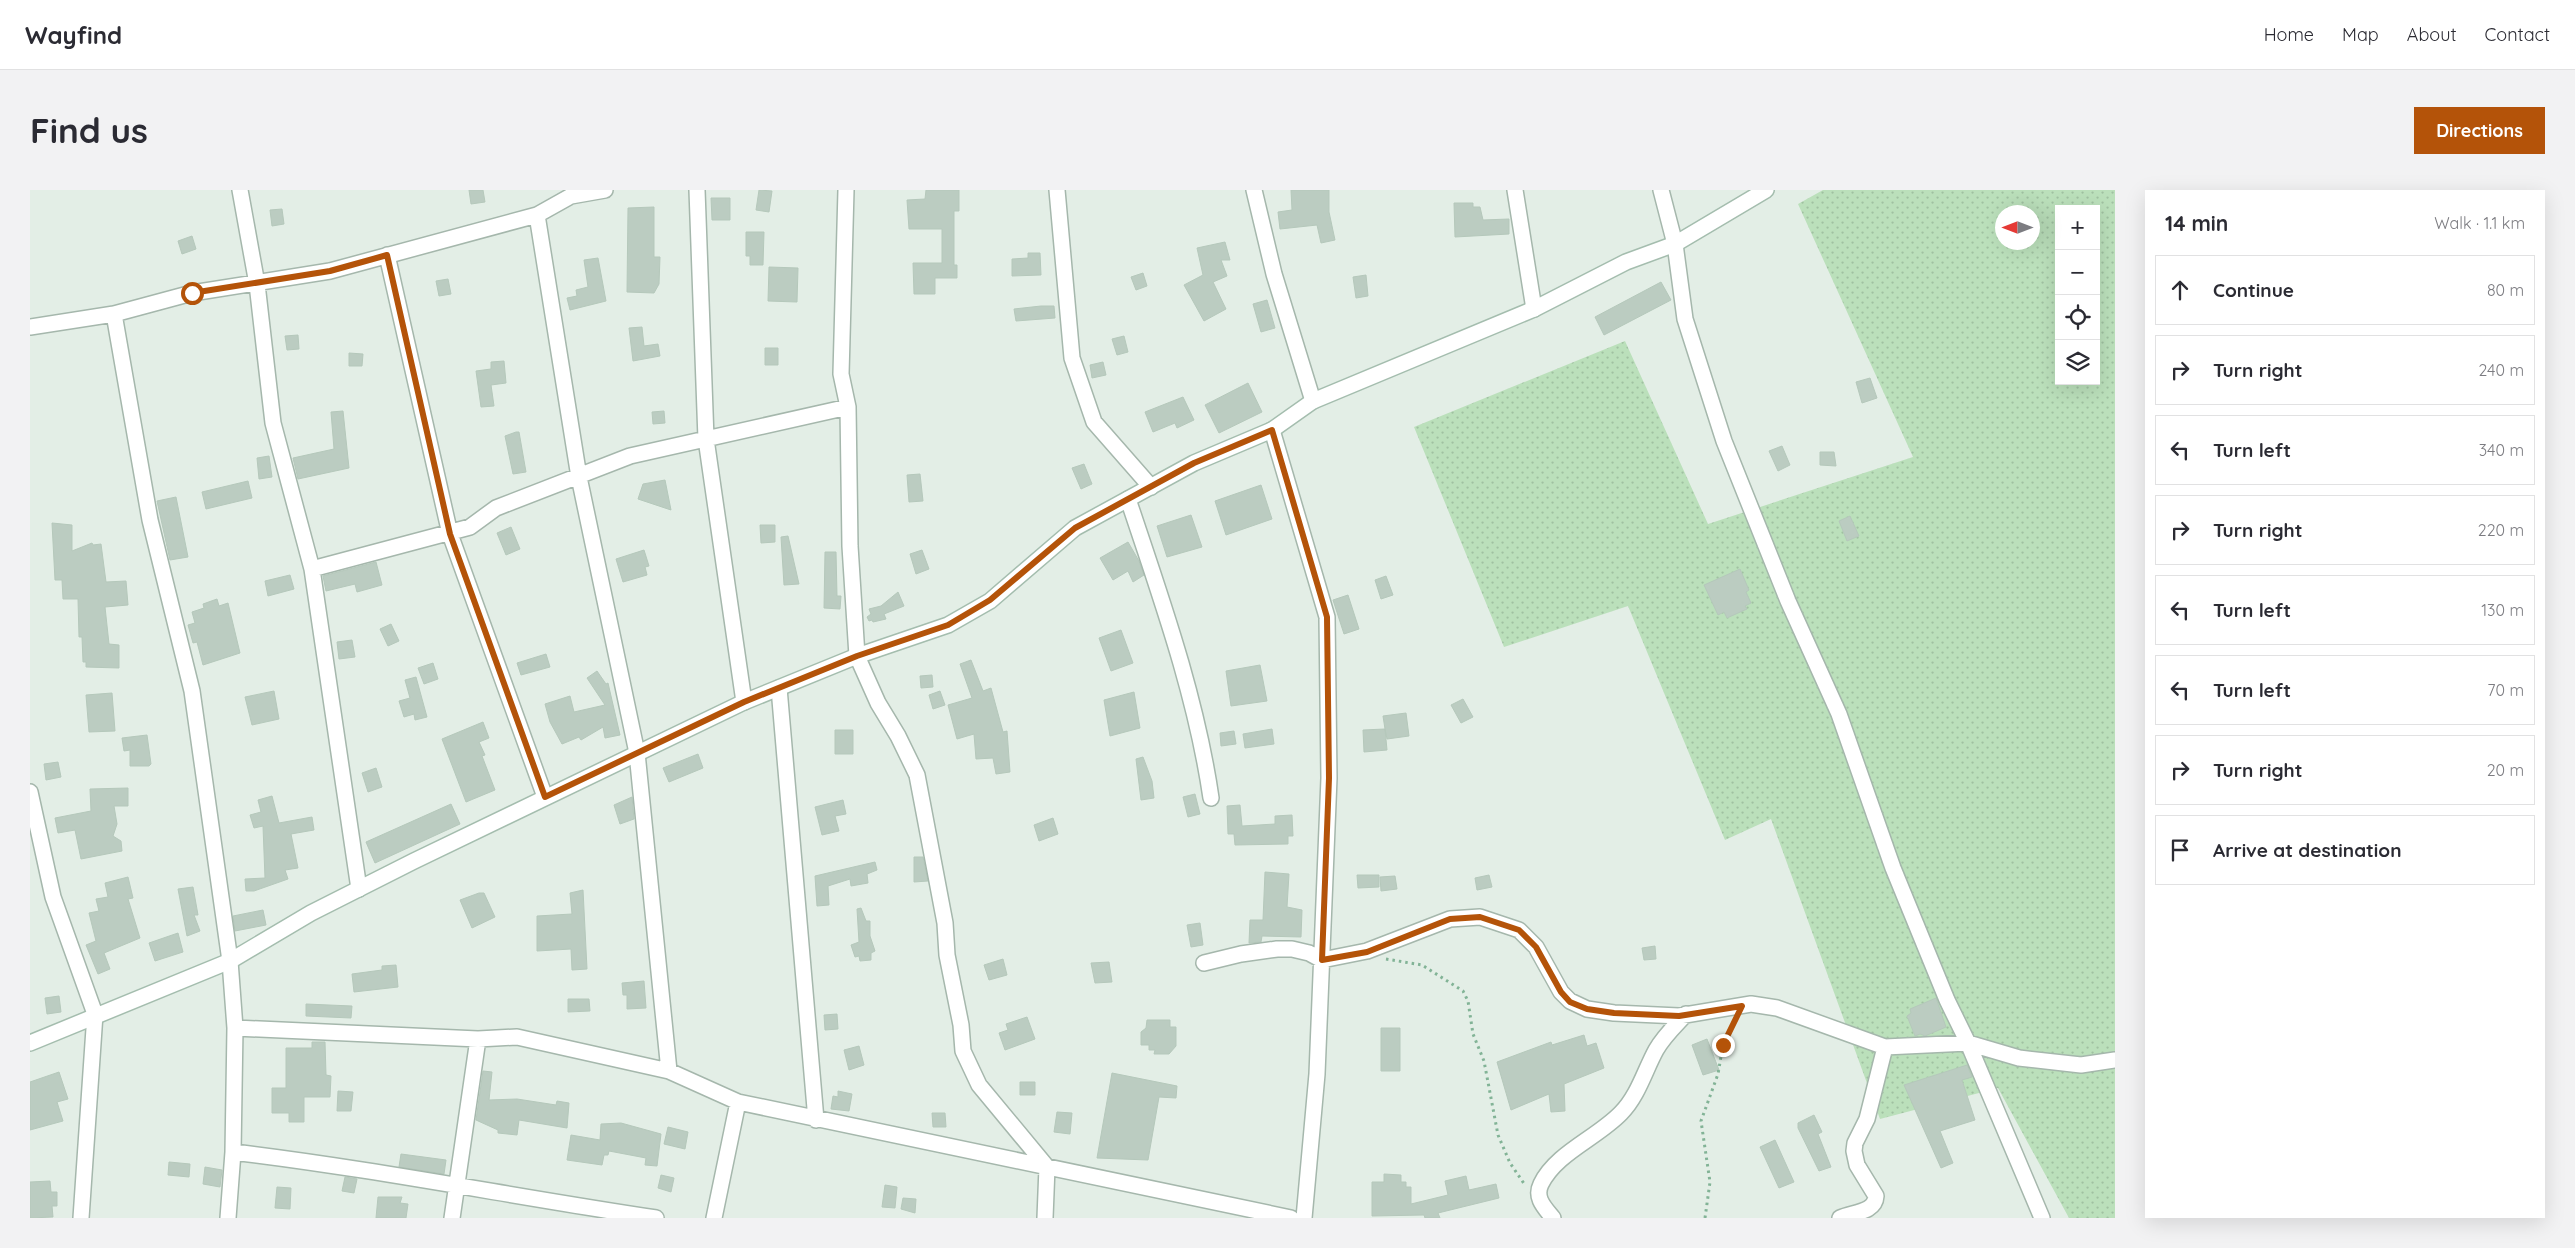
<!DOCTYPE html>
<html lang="en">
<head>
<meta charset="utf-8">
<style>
	body { margin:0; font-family:Quicksand,sans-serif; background:#f2f2f3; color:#2b2b33 }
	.controls { position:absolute; right:15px; top:15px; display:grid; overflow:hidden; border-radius:0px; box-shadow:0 5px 20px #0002 }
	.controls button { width:45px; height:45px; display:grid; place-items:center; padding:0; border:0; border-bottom:1px solid #e1e1e2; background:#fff; color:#2b2b33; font:25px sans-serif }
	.compass { position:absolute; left:1965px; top:15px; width:45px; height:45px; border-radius:50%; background:#fff; box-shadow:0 5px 20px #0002; rotate:270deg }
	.stop { position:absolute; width:15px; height:15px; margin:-11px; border:4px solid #b45309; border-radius:50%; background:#fff }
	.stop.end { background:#b45309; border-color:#fff; box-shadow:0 1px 5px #0008 }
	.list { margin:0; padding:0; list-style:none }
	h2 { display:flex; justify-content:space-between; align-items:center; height:65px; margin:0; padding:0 20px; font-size:21px }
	h2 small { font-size:16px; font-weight:400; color:#7c7c81 }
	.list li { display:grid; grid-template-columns:32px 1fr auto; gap:15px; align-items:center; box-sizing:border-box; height:70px; margin:0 10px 10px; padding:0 10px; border:1px solid #e1e1e2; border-radius:0px }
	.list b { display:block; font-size:19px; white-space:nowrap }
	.list em { font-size:16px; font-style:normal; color:#7c7c81 }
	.icon { flex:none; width:28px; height:28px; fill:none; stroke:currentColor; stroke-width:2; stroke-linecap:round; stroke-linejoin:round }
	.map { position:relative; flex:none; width:2085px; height:1028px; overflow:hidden; border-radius:0px }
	header { display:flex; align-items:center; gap:30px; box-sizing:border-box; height:70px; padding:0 25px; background:#fff; border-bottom:1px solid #e1e1e2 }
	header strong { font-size:24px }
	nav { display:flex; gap:28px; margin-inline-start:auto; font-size:18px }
	.intro { display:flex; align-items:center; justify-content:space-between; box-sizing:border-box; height:120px; padding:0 30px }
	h1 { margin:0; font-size:35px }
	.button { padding:12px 22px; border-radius:0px; background:#b45309; color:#fff; font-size:18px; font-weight:700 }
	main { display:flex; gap:30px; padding:0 30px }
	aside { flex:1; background:#fff; border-radius:0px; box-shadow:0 5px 20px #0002 }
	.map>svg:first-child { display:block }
</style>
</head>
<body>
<header>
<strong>Wayfind</strong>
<nav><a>Home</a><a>Map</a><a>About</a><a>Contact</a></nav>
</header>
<div class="intro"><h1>Find us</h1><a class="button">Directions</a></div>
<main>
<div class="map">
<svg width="2085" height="1028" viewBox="0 0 2085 1028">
	<defs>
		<pattern id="grass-dots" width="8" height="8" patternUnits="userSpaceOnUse" patternTransform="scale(1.25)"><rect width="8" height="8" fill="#bbe0bb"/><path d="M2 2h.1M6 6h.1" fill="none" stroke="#a0c1a1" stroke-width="1.8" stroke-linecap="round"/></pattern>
	</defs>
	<rect width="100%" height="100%" fill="#e3eee6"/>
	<path fill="url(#grass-dots)" fill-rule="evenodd" d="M1793,0H2085V1028H2039L1968,898L1850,929L1741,629L1695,650L1598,416L1474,457L1384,237L1595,151L1678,334L1883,267L1768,14ZM2029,19H2066V191H2029ZM1972,22H2002V52H1972Z"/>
	<path fill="#bbccc1" stroke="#b5c8bb" d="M439,0H453L455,12L441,14Z
		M729,0L742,1L739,22L726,20Z
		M896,0H929V21H924V75H927V88H905V104H884L883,73H912V39H879L877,10L895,9Z
		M1261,0H1299V22L1305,50L1291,53L1287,35L1250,39L1248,22L1262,20Z
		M681,8H700V30H682Z
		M1424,13H1443V17H1450L1453,30L1479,29V44L1425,47Z
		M624,17V67H630L629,94L624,103L597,102L598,18Z
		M252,19L254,34L242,36L240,20Z
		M716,42H734L733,75H720V66H716Z
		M162,46L166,59L152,64L148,51Z
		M1195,52L1200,70H1191L1197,86L1183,92L1196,119L1174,131L1154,95L1173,85L1167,58Z
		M998,63H1010L1011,85L982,86V69L998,68Z
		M568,68L576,111L540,120L537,108L547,106L546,100L558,97L554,70Z
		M739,77L768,78L767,112L738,111Z
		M1113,83L1117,96L1106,100L1101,87Z
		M1336,85L1338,106L1326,108L1323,87Z
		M418,89L421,104L409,106L406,91Z
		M1631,92L1641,110L1574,145L1565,127Z
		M1237,110L1245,138L1231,142L1223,114Z
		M1011,116H1024L1025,128L986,131L984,119Z
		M612,137L614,156L628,154L630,166L603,171L599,138Z
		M268,145L269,159L257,160L255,146Z
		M1094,146L1098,162L1087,165L1082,149Z
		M735,158H748V175H735Z
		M319,163L333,164L332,176H319Z
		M474,171L476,193L461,195L464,216L451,217L446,181L461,179V172Z
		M1073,172L1076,185L1062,188L1060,175Z
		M1840,188L1847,208L1832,213L1826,192Z
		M1218,193L1232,222L1189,243L1175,215Z
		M1153,207L1164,230L1147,238L1145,233L1123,242L1115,222Z
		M313,221L319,278L268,289L263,268L304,259L301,222Z
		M634,221L635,233L623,234L622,222Z
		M486,242H489L496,282L483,284L475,246Z
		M1752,256L1760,275L1748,281L1739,261Z
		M1790,262H1804L1806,276L1790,275Z
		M239,266L242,287L229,289L227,268Z
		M1054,274L1062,294L1051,299L1042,278Z
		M890,284L893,311L879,312L877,285Z
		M635,290L641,320L608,309L613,294Z
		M218,291L222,308L176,319L172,302Z
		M1231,295L1242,329L1196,345L1185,311Z
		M146,307L158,367L140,370L127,311Z
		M1161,325L1172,357L1137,367L1127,336Z
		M1820,326L1829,346L1817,351L1809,331Z
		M22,333L42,335V361L62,353L63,355L71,354L76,392L96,391L98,415L75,417L79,454L89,455V478L56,477V472H53L52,447H49L48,409H33L32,390H25Z
		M730,335H745V352L731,353Z
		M481,337L490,359L476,365L467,343Z
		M758,346L769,394L754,395L751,347Z
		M1098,352L1109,371L1114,385L1103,392L1098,381L1083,390L1070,368Z
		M614,360L619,376L615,377L617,385L593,392L586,369Z
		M892,360L899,379L886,384L880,364Z
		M795,362H806L807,406H811L810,419L794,418Z
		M346,372L352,395L327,402L325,394L296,401L293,386Z
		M1710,379L1719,400L1716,402L1721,413L1715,416L1717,419L1697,428L1694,422L1688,425L1674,395Z
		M260,385L264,399L238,406L235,391Z
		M1356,386L1363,405L1351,409L1345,390Z
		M868,402L874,416L854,424L856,429L843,432L842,430L839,431L837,427L841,424L839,419L851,416Z
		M1318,405L1329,439L1314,444L1303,410Z
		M187,409L189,416L198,413L210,463L173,475L167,452L163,453L158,435L165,433L162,422L174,418L173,414Z
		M361,434L369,451L358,456L350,439Z
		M1091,440L1103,473L1081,481L1069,448Z
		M322,450L325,467L309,469L307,452Z
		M516,464L520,477L491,485L487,473Z
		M941,470L953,501L961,498L973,542L977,541L980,582L966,584L963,568L946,569L944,544L927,549L918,515L942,508L930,474Z
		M403,473L408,489L394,494L388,478Z
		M1230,475L1237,511L1201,516L1196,481Z
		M567,481L576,494L578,493L590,545L575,548L573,537L551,550L549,547L532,554L520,532L515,514L540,506L544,522L575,515L557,488Z
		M902,485L903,497L891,498L890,486Z
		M386,487L397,527L385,530L384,524L374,527L369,511L380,508L375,490Z
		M244,501L249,529L222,535L215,507Z
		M910,501L915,515L903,519L899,505Z
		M1104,502L1110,538L1080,546L1074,510Z
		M82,503L85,541L59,542L56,505Z
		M1433,509L1443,527L1431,533L1421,515Z
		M1376,523L1379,546L1357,549L1355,539L1357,560L1334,562L1333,540L1355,539L1353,526Z
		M453,532L459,548L449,552L455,565L452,566L465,600L436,612L412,549Z
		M1242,539L1244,554L1215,558L1213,544Z
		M805,540H823V564H805Z
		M1204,541L1206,554L1191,556L1190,543Z
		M117,545L121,574L119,576H100V560L94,561L92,548Z
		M668,564L673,578L639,592L633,578Z
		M1113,567L1122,591L1124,608L1111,610L1106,569Z
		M28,572L31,587L16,590L14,574Z
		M346,578L352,597L338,602L332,583Z
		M98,598V616H84L87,634L83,646L91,651L92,661L51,669L45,640L28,643L25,628L61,621L60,599Z
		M1165,604L1170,624L1158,627L1153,607Z
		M242,606L249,633L282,627L284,640L261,644L268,678L255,680L258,689L224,701H216L215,689L235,688L233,636L224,638L220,625L231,622L228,610Z
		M602,607L604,629L590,634L584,615Z
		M813,610L816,624L805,626L809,641L792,645L785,617Z
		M421,614L430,634L345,673L336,652Z
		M1210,615L1212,636L1245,634V626L1262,625L1263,646H1258V654L1205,655L1204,644H1198L1197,616Z
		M1023,628L1028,644L1009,651L1004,635Z
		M884,667H893L898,691L884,692Z
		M845,672L847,680L837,684L838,693L821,696L820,689L798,696L799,715L787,716L785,686Z
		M1235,682L1259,684L1257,717L1272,720L1271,747L1232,746L1231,752L1219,753L1220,730H1233Z
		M1327,685H1349V697L1328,698Z
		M1459,685L1462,697L1447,700L1445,688Z
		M1365,686L1367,699L1351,701L1350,687Z
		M98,687L103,708L98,709L110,748L74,763L80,779L68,784L56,755L66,751L59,723L69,721L66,709L78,707L75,693Z
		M163,697L168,725H164L170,741L157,746L148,699Z
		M553,700L557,779L542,780L541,759L507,761V726L542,724L540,703Z
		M449,703H454L465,727L442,738L430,710Z
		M831,718L836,731H840V746L845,761L841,763V770L830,771L829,766L825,767L821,755L829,752L827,719Z
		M233,720L236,735L205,741L203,726Z
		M1170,733L1173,755L1161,757L1157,735Z
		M148,743L153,762L125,771L119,753Z
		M1625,756L1626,769L1614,770L1612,758Z
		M973,769L977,785L959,790L954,775Z
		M1079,772L1082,792L1065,793L1061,773Z
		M366,775L368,797L324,802L322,784L352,780V776Z
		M614,791L616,818L597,819V805H593L592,793Z
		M29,806L31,822L17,824L15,808Z
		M1906,808L1916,837L1895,846L1890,844L1885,846L1877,826L1881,823L1880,819Z
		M538,809H559L560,821L538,822Z
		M276,814L322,816L321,828L276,826Z
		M807,824L808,839L795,840L794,825Z
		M997,827L1005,849L975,860L969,843L978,840L976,834Z
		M1117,830H1140V837H1146V856L1139,864H1124L1125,860H1119V855H1111V842L1116,838Z
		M1351,838H1370V881H1351Z
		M1554,845L1557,856L1566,853L1574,878L1534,894L1535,921L1521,922L1519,904L1481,920L1467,872L1521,852L1522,855Z
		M1677,849L1689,880L1673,885L1662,855Z
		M282,852H295L296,885L301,886L300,907H274V932H259V923H242V898H256V858H282Z
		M829,856L834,875L819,880L814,860Z
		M1937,875L1942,887L1932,890L1945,930L1910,941L1923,973L1911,978L1874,895Z
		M453,881L462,882L459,910L487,909L526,915L527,911L539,913L537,938L489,930L487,945L468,943V940L446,930Z
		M29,882L38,909L27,912L33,931L0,940V892Z
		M1082,883L1147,896L1146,908L1129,907L1118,970L1067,968Z
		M990,892H1005V905H990Z
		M308,901L323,902L321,921H307Z
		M808,901L822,904L819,921L801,919L803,906L808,907Z
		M1027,922L1042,923L1040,944L1024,942Z
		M902,923H915L916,937H903Z
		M1784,925L1792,942L1788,944L1801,977L1789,981L1768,938V933Z
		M591,933L631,944L627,976L615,975L616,968L579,961L578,965H574L572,975L537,970L541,945L570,950L571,934Z
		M638,937L658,942L655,959L634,954Z
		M1745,950L1764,992L1749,998L1730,957Z
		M371,964L416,970L414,984L369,977Z
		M139,972L160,974L159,987L138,985Z
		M175,977L192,980L190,997L173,994Z
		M1354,984L1371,985V992H1376V997H1381V1014L1418,1005L1415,991L1436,986L1439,1000L1466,994L1469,1008L1408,1023L1410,1028H1395L1394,1025L1342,1026V992H1354Z
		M631,985L644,988L641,1002L628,998Z
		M315,987L327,989L324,1003L312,1001Z
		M20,991L21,1002H27V1016H22L23,1027L0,1028V992Z
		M855,995L867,997L865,1018L852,1017Z
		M247,997L261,998L260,1019L245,1018Z
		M348,1007H372L370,1013L378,1014L376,1028H346Z
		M873,1008L886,1009L885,1023L871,1019Z"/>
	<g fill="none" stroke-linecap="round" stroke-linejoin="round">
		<defs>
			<path id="street" d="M210,0L227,94L243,233L282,379L329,699
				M667,0L676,249L714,512
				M816,0L811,184L818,217L820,356L827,466L848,513L868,546L887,585L915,733L917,765L931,835L933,861L949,895L1017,977L1015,1028
				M1027,0L1042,168L1064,232L1121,297
				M1224,0L1244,84L1283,211
				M1485,0L1504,119
				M1631,0L1645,54L1655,129L1694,251L1758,411L1809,524L1863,678L1917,810L1938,853L2012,1028
				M507,25L549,287L607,563L639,881
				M357,65L420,344L515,607
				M84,124L120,330L162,501L200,771L205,838L203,962L198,1028
				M0,137L84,124L162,103L300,81L507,25L541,6L575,0
				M1242,240L1297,427L1299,588L1287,884L1274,1028
				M1098,309C1131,408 1166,505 1181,608
				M282,379L440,337L466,318L600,266L818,217
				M749,498L786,930
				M0,602L23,707L65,824L51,1028
				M1174,773L1211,764L1247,759H1262L1279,763L1292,770L1337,761L1420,729L1450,727L1489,740L1506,757L1531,802L1540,811L1557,819L1584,823L1649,826L1721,814L1747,818L1855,857L1938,853L1989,868L2051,875L2085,870
				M205,838L448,849
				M203,962C345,979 485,1007 626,1028
				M422,1028L448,849L487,847L639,881L708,912
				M684,1028L708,912L1261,1028
				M1523,1028C1515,1018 1504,1008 1511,994C1526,963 1567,948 1591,923C1608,906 1615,880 1626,860C1634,846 1645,836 1656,824
				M1810,1028C1823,1022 1845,1023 1846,1006L1827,975L1824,961L1825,953L1837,929L1855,857"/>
			<path id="secondary" d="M0,853L200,771L281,723L384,671L714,512L827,466L918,435L960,411L1045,338L1164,273L1242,240L1283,211L1504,119L1596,72L1645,54L1736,0"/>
		</defs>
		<use href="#street" stroke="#a5b7ac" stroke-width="18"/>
		<use href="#secondary" stroke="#a4bdae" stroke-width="18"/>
		<path stroke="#82b396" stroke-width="3" stroke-dasharray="2.5 4" stroke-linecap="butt" d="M1356,769L1392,775L1433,801L1438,811L1443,844L1454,871L1468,945L1480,973L1495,995
			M1675,1028L1680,992L1671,931L1688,884L1693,855L1703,832"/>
		<use href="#street" stroke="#fff" stroke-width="15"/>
		<use href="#secondary" stroke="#fff" stroke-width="15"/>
	</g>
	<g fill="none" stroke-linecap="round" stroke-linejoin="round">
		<path stroke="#b45309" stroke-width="6" d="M162,103L300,81L357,65L420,344L515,607L714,512L827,466L918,435L960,410L1045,338L1164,273L1242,240L1297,427L1299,588L1292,770L1337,762L1420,729L1450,727L1489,740L1506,757L1531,802L1540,812L1557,819L1584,823L1649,826L1712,816L1693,855"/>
	</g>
</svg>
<div class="controls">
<button>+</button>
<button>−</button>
<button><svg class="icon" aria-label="locate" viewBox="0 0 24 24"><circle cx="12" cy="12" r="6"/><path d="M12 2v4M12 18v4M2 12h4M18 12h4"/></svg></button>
<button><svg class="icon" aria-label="layers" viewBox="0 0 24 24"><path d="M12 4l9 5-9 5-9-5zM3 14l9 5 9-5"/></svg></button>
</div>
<svg class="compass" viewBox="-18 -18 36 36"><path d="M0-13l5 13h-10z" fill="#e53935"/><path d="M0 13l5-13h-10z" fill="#7c7c81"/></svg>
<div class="stop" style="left:162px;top:103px"></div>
<div class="stop end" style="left:1693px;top:855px"></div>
</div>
<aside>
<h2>14 min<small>Walk · 1.1 km</small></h2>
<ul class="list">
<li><svg class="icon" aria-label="ahead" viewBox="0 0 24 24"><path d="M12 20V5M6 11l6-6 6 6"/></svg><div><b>Continue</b></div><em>80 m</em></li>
<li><svg class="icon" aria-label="right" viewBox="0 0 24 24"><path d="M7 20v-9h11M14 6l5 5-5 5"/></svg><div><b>Turn right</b></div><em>240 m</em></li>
<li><svg class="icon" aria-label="left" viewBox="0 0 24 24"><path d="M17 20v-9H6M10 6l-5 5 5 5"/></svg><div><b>Turn left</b></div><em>340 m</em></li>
<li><svg class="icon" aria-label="right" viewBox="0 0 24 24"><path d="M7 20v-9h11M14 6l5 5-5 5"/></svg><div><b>Turn right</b></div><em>220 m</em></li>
<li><svg class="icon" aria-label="left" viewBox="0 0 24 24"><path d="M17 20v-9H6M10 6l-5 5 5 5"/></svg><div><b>Turn left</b></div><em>130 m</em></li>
<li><svg class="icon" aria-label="left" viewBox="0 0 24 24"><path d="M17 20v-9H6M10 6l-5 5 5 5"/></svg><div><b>Turn left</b></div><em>70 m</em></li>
<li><svg class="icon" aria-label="right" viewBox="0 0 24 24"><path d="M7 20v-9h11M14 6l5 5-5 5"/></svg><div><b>Turn right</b></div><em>20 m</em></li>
<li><svg class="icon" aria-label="arrive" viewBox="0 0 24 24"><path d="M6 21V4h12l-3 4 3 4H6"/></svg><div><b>Arrive at destination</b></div></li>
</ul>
</aside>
</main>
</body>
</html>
